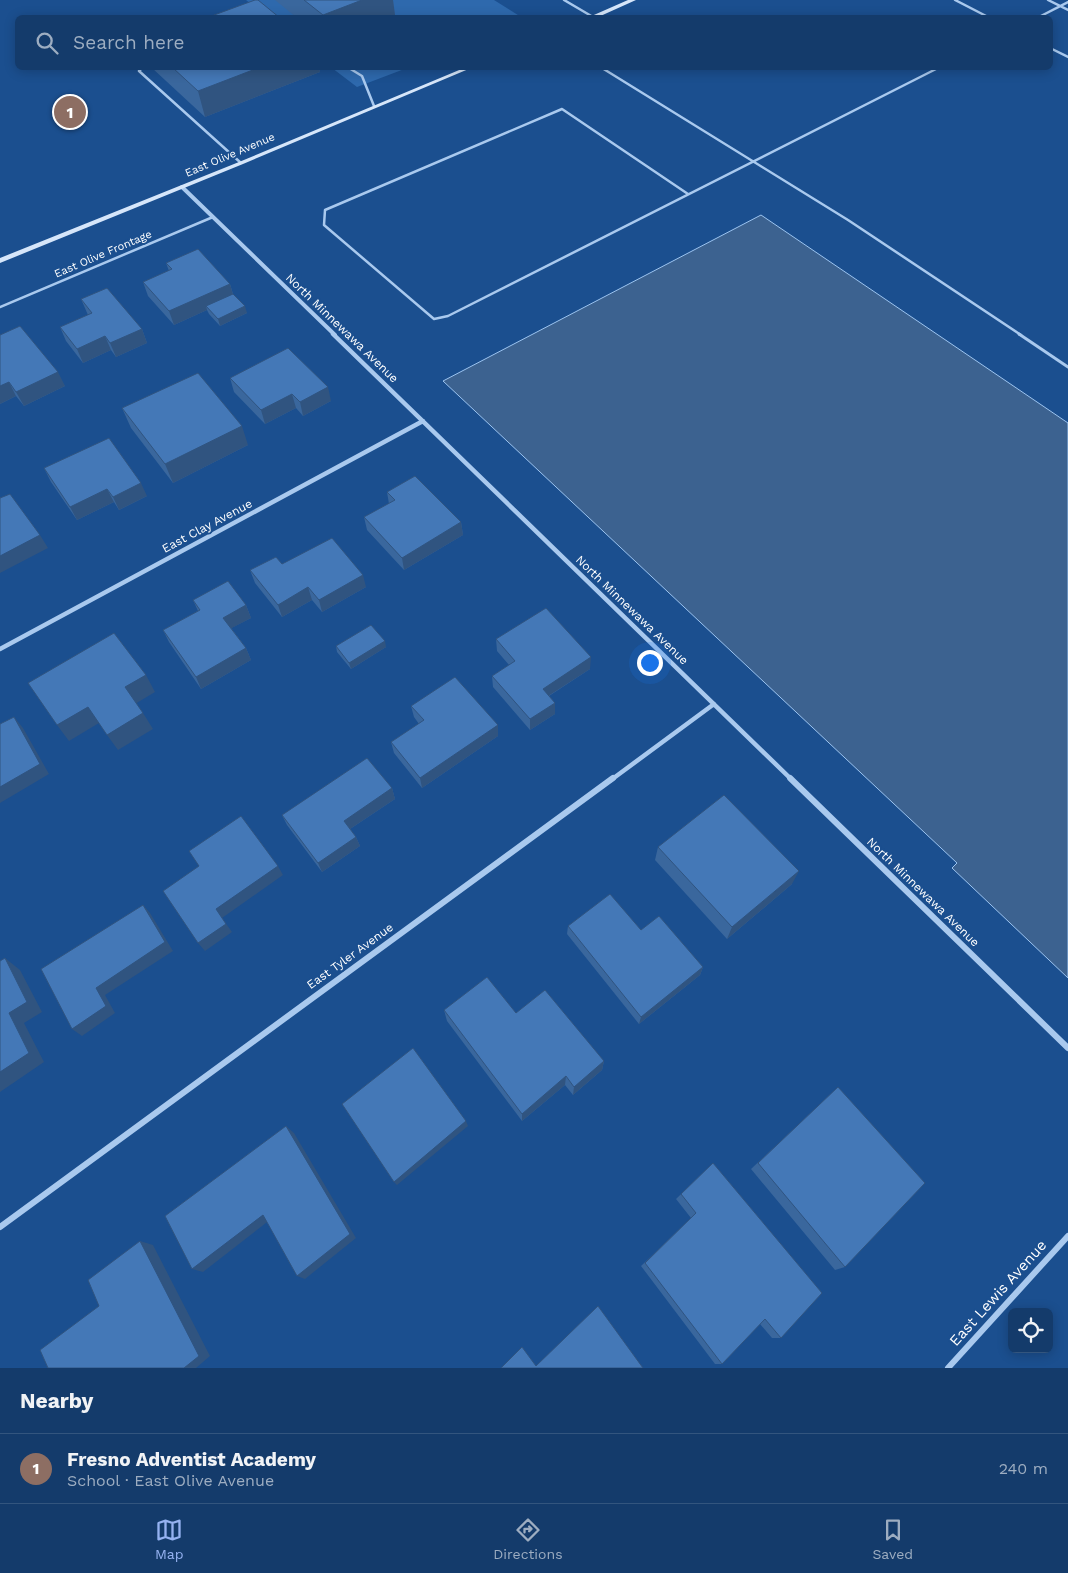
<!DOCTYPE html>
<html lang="en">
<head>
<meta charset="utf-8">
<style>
	body { margin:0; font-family:"Work Sans",sans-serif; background:#1d4271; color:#f1f3f6 }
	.controls { position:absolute; right:15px; bottom:15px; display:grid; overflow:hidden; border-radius:8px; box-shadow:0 2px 12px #0003 }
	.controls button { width:45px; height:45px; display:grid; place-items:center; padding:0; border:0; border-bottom:1px solid #33557e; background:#143b6b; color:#f1f3f6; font:25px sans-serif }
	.you { position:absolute; left:649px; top:662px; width:18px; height:18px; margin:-12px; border:4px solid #fff; border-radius:50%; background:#1a73e8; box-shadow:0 0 0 8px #1a73e833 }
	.badge { display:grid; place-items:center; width:32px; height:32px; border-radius:50%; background:#95b2f1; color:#fff; font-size:16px; font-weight:700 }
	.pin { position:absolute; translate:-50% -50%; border:2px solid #fff; box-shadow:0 1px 5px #0006 }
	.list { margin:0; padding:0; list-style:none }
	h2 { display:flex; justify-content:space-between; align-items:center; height:65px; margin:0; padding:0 20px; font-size:21px }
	h2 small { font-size:16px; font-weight:400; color:#9dadc1 }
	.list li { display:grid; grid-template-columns:32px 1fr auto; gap:15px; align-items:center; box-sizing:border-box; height:70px; padding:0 20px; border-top:1px solid #33557e }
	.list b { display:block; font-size:19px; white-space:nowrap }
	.list p { margin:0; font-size:16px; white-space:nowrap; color:#9dadc1 }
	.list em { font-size:16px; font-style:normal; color:#9dadc1 }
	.icon { flex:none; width:28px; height:28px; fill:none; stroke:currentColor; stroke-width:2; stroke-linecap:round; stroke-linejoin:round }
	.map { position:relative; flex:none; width:1068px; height:1368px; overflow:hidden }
	.search { position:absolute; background:#143b6b; box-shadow:0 2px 12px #0003; left:15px; right:15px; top:15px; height:55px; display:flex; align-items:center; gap:12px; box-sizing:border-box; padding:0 18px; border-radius:8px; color:#9dadc1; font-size:19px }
	.sheet { height:135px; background:#143b6b }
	nav { display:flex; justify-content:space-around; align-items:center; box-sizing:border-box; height:70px; border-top:1px solid #33557e; background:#143b6b; font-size:14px; color:#9dadc1 }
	nav a { display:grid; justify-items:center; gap:2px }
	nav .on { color:#95b2f1 }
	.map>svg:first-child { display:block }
</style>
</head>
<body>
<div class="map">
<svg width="1068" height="1368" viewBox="0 0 1068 1368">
	<rect width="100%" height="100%" fill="#1b4f8f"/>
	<path fill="#2e69ad" d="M246,0H494L521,17H268Z
		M332,68H407L357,87Z"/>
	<path fill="#3c6290" stroke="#9cc4f0" d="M761,215L1068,423V978L952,868L957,863L443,381Z"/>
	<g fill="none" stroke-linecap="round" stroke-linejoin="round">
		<path stroke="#a9c9ee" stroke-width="2.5" d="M564,0L593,17
			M955,0L990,18
			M1048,0L1068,10
			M1037,18L1068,2
			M1050,48L1068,57
			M142,68L139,71L241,163
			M349,68L362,76L374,106
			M602,68L848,220L1021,335
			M688,194L562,109L325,210L324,225L434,319L448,316L938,68
			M0,307L213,217"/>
		<path stroke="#a9c9ee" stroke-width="3" d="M1019,334L1068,367"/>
		<path stroke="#a9c9ee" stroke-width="4" d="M182,187L335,335"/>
		<path stroke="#a9c9ee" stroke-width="4.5" d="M333,334L792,780
			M0,649L423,421
			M611,780L714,704"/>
		<path stroke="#a9c9ee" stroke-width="6" d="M790,778L1068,1048
			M0,1227L613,778
			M948,1368L1068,1236"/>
		<path fill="#d6e6fa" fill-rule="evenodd" d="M628,0H636L596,18H587Z
			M464,68H471L243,164L0,263V258L239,162Z"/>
	</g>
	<path fill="#3a679d" d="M275,0H393L395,15L388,18H297Z
		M152,68H319L320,72L205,117Z
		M166,263L230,284L233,294L247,313L220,326L209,314L207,310L174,325L148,296L143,282L169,271Z
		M81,299L142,329L147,343L116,357L111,350L83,363L66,341L60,327L88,315Z
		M0,335L65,386L24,406L16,396L0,404Z
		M230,378L331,401L303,416L296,408L265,424L234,392Z
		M122,408L248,445L173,483L131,428Z
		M44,468L147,496L119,510L114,502L77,520L51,482Z
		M387,492L461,522L463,535L404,570L367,530L364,517L389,504Z
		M282,564L366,587L322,612L312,600L282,617L255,583L250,570Z
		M193,600L246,605L251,618L231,628L246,648L251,660L201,689L169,642L163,630L198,611Z
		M496,639L590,669L549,696L555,703V714L530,730L493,687L492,676L509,665L497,651Z
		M336,646L386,647L351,669L337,652Z
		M411,706L498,736L422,788L394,753L391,742L419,724L414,717Z
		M392,788L395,799L350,829L356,837L360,846L322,872L287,825L282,815Z
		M658,847L792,884L727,939L655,860Z
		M568,926L641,930L703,967L700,975L639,1024L567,934Z
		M444,1010L516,1013L604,1061L602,1070L573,1095L565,1085L522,1121L447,1021Z
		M838,1087L845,1267L835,1270L751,1169Z
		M713,1163L781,1338H772L760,1324L722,1364H715L641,1266L691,1218L676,1199Z"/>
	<path fill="#305480" d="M362,0H393L395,15L388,18H323V15Z
		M258,68H319L320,72L205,117L198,91Z
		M230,284L234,298L206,306L207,310L174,325L169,311Z
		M245,306L247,313L220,326L218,319Z
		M142,329L147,343L116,357L110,343Z
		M105,336L111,350L83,363L77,349Z
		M58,372L65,386L24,406L16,392Z
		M9,382L16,396L0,404V386Z
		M328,387L331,401L303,416L300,402Z
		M292,394L296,408L265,424L261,410Z
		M242,426L248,445L173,483L165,464Z
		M141,483L147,496L119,510L113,497Z
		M107,489L114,502L77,520L70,507Z
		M461,522L463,535L404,570L402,558Z
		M40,535L48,548L0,573V556Z
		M363,575L366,587L322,612L319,600Z
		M308,587L312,600L282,617L278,605Z
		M246,605L251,618L228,630L223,618Z
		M385,641L386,647L351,669L349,663Z
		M246,648L251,660L201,689L196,677Z
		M591,657L590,669L542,700L543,689Z
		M146,675L155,692L135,704L125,687Z
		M555,703V714L530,730V719Z
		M88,707L99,723L69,741L57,725Z
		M143,713L153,729L118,750L107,735Z
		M14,717L23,728L49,774L0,803V787Z
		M498,725V736L422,788L420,778Z
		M392,788L395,799L347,831L344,821Z
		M356,837L360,846L322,872L318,863Z
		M278,866L283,875L222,918L232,932L205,951L198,943L216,909Z
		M799,871L792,884L727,939L732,927Z
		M143,905L150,913L173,951L105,995L115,1013L82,1036L72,1029Z
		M5,958L20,970L42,1012L24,1023L44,1062L0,1092V1072L9,1013Z
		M703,967L700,975L639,1024L641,1017Z
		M604,1061L602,1070L573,1095L574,1087Z
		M566,1076L565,1085L522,1121V1114Z
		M466,1121L468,1126L397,1185L394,1182Z
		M286,1126L294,1133L356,1238L305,1279L297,1276Z
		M263,1215L271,1219L203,1272L192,1269Z
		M140,1241L153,1245L210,1356L196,1368H184Z"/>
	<path fill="#4478b7" stroke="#305480" d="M255,0H258L280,18H206Z
		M304,0H362L323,15Z
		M173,68H258L198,91Z
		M198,249L230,284L169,311L143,282L172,269L166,263Z
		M107,288L142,329L110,343L105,336L77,349L60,327L92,313L81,299Z
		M233,294L245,306L218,319L206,306Z
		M20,326L58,372L16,392L9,382L0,386V335Z
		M288,348L328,387L300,402L292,394L261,410L230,378Z
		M198,373L242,426L165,464L122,408Z
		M109,438L141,483L113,497L107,489L70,507L44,468Z
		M415,476L461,522L402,558L364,517L395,500L387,492Z
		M10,494L40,535L0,556V498Z
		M332,538L363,575L319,600L308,587L278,605L250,570L276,557L282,564Z
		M228,581L246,605L223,618L246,648L196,677L163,630L200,610L193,600Z
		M546,608L591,657L543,689L555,703L530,719L492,676L515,661L496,639Z
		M371,625L385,641L349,663L336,646Z
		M114,633L146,675L125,687L143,713L107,735L88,707L57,725L28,683Z
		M455,677L498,725L420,778L391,742L424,720L411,706Z
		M14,717L40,764L0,787V724Z
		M367,758L392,788L344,821L356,837L318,863L282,815Z
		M724,795L799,871L732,927L658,847Z
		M241,816L278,866L216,909L226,924L198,943L163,891L199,866L189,851Z
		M610,894L641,930L659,916L703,967L641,1017L568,926Z
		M143,905L165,942L96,988L106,1006L72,1029L41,969Z
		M5,958L27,1002L9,1013L29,1053L0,1072V961Z
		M487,977L516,1013L545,990L604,1061L574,1087L566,1076L522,1114L444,1010Z
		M413,1048L466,1121L394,1182L342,1104Z
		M838,1087L925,1183L845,1267L758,1163Z
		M286,1126L350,1234L297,1276L263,1215L192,1269L165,1216Z
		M713,1163L822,1293L781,1338L765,1319L722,1364L645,1263L696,1213L681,1194Z
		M140,1241L199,1356L184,1368H48L40,1350L99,1306L88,1280Z
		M598,1306L643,1368H501L522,1347L536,1366Z"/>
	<g text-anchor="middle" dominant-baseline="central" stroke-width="4" stroke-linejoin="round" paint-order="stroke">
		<g font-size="11" fill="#fff" stroke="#1b4f8f">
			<text transform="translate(230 155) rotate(-23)">East Olive Avenue</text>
			<text transform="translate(103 254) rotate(-23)">East Olive Frontage</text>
		</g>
		<g font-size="12" fill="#fff" stroke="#1b4f8f">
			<text transform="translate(342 328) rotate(44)">North Minnewawa Avenue</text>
			<text transform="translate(207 526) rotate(-28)">East Clay Avenue</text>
			<text transform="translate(632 610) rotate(44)">North Minnewawa Avenue</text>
			<text transform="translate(923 892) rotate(44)">North Minnewawa Avenue</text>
			<text transform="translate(350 956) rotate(-36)">East Tyler Avenue</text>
		</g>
		<g font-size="15" fill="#fff" stroke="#1b4f8f">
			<text transform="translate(998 1293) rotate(-48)">East Lewis Avenue</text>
		</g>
	</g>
</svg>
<div class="controls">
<button><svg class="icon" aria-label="locate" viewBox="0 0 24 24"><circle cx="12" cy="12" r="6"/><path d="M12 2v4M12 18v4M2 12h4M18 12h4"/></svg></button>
</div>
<div class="you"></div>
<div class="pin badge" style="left:70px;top:112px;background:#8d6e63">1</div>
<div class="search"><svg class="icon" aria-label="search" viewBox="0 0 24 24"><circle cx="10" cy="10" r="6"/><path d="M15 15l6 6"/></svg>Search here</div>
</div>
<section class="sheet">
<h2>Nearby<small></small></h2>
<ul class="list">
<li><span class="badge" style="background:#8d6e63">1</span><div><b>Fresno Adventist Academy</b><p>School · East Olive Avenue</p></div><em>240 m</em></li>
</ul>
</section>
<nav>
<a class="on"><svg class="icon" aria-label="map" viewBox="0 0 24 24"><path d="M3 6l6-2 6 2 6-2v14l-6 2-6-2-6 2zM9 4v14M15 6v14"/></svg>Map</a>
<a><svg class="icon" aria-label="directions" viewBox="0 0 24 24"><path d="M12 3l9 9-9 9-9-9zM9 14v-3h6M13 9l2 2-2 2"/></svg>Directions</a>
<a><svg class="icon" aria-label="saved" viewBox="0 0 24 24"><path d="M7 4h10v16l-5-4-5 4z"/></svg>Saved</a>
</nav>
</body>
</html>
